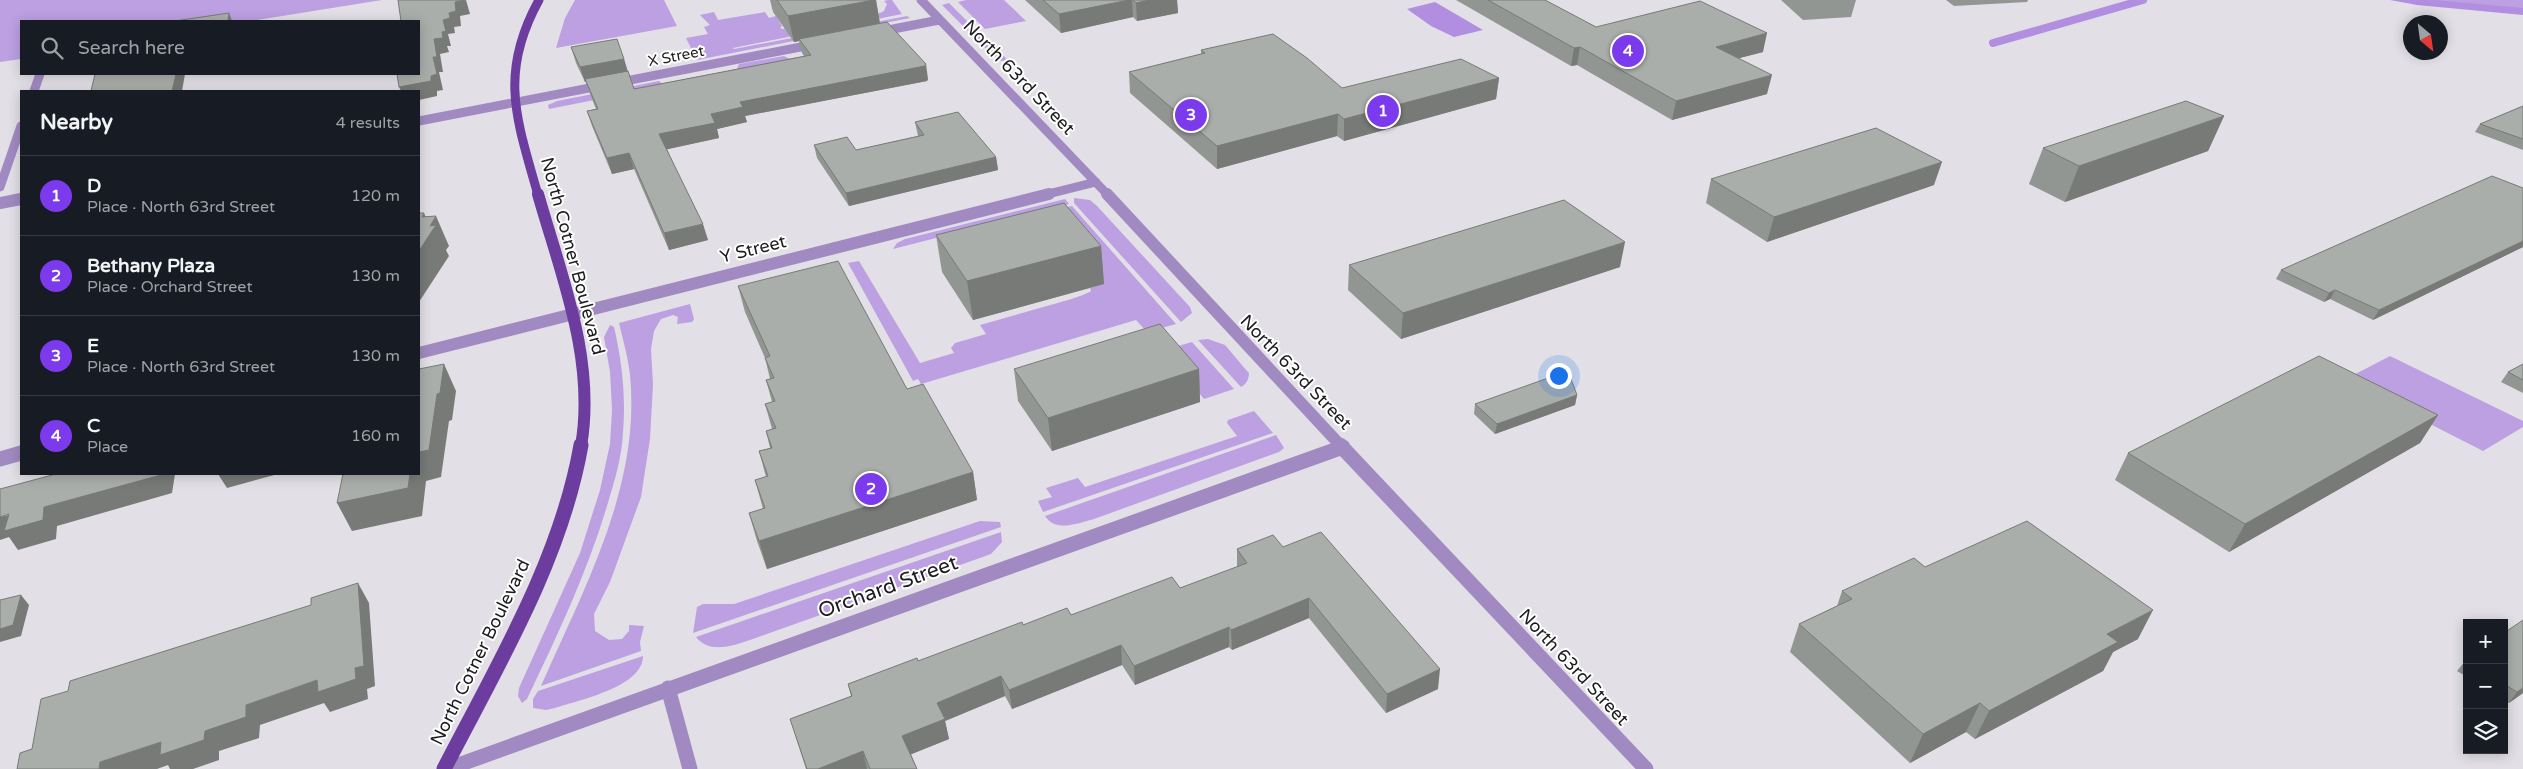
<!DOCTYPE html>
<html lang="en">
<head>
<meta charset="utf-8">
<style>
	body { margin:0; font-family:"Varela Round",sans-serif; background:#20242c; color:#f1f3f6 }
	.controls { position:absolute; right:15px; bottom:15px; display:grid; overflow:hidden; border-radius:0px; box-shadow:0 2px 12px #0003 }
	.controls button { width:45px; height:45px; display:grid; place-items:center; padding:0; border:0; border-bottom:1px solid #363941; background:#171b24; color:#f1f3f6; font:25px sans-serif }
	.compass { position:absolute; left:2403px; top:15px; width:45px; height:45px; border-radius:50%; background:#171b24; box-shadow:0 2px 12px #0003; rotate:151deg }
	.you { position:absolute; left:1558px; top:375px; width:18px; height:18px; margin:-12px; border:4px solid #fff; border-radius:50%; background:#1a73e8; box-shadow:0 0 0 8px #1a73e833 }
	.badge { display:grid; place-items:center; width:32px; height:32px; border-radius:50%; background:#7c3aed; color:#fff; font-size:16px; font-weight:700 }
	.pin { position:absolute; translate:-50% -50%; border:2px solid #fff; box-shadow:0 1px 5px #0006 }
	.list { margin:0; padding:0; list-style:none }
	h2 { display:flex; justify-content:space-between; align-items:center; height:65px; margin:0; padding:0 20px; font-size:21px }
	h2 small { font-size:16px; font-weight:400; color:#9ea1a6 }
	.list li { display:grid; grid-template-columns:32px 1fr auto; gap:15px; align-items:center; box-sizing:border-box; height:80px; padding:0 20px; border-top:1px solid #363941 }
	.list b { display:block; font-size:19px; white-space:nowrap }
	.list p { margin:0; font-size:16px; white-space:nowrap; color:#9ea1a6 }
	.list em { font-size:16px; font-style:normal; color:#9ea1a6 }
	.icon { flex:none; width:28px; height:28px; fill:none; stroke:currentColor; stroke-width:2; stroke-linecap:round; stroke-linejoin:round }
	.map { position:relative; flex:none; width:2523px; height:769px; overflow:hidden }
	.search { position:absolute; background:#171b24; box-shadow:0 2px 12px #0003; left:20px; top:20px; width:400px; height:55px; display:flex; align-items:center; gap:12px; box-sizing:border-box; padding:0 18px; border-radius:0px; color:#9ea1a6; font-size:19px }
	.panel { position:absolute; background:#171b24; box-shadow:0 2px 12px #0003; left:20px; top:90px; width:400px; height:385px; border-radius:0px }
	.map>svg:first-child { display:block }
</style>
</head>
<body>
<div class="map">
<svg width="2523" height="769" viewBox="0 0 2523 769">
	<rect width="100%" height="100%" fill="#e2e0e6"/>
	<path fill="#bca0e2" d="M0,0H382L251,21H21V59L0,62Z
		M575,0H664L677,26L556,48L565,18Z
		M888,0H892L902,14L733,48L734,49L907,16L910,18L697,60L686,38L708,34L704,27L710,25L700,15L714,12L718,20L765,12L769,18L776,16L782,26L780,28L783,29L880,13L884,11L887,4L884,1Z
		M966,0H1004L1026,21L985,29L958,2Z
		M2420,0H2523V12Z
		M949,3L976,30L968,31L942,5Z
		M977,31L1010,62L998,60L969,33Z
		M784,56L792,60L736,71L739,64Z
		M659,81L665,86L549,109L548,105L557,101Z
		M1074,198L1090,200L1097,206L1190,307L1192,313L1181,322L1074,203Z
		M1065,199L1069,204L893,249L897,243L905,239Z
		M1072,206L1176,324L1147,332L1136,320L921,384L918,379L913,381L848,263L859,261L920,363L954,353L951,348L955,343L986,334L980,325L1068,300C1072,299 1089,293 1091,291L1090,288L1103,284L984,228Z
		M690,304L694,319L692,322L677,324L678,317L673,315L661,319L654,331L651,349L653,384L650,439L641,497L610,582L594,614L595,631L609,640L622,639L629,631V625L644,626L640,642L641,651L541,686C584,588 641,486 630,375C628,357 623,340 619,323Z
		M610,325L614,327C622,361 626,397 623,432C622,458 614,482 607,506C587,573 557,636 527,699L522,703L518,696L519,688L580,553L600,490L610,444L612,410L610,372L604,337Z
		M1208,339L1225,345L1247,371L1249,373C1249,379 1246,385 1241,387L1198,340Z
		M1192,342L1234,389L1204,399L1164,350Z
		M2390,356L2523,421V427L2483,451L2344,380Z
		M1254,411L1273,433L1043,512L1038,501L1052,497L1046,488L1078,478L1085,487L1237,436L1227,423L1228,420Z
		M1276,435L1284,448L1279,452L1094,519C1078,523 1056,533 1045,516Z
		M980,521L1000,522L1001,527L693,633L697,607L703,604H734Z
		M1001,532L1002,542L991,554L753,639C735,645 710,655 696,637Z
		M643,656C643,687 579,700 555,708L546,710L533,708V699L538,691Z"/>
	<path fill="#b28ee1" d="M2390,0H2434L2523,8V15L2417,5Z
		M1435,2L1483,30L1454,37L1431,26L1407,9Z"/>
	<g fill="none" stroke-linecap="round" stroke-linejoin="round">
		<path stroke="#b28ee1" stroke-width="8" d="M1993,43L2143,0"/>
		<path stroke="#a18ac1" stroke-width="9" d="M921,0L1108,195
			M878,32L939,20
			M34,91L40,74
			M419,121L816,44
			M0,187L21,126
			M1044,195L1096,182"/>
		<path stroke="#a18ac1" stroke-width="12" d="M1107,194L1341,446
			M0,203L21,199
			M419,353L1049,194"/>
		<path stroke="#a18ac1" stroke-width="15" d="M1340,445L1646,769
			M0,459L21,453
			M668,688L690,769
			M447,769L1343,447"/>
		<path stroke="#6c3c9f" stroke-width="9" d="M538,195C517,120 498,74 539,0"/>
		<path stroke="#6c3c9f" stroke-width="12" d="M538,194C561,275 596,360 581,446"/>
		<path stroke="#6c3c9f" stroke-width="15" d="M444,769C497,666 561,560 581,445"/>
	</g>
	<path fill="#929692" d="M770,0H876L880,23L928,79L927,81L745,116L747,122L717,129L719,138L667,149L708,240L669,250L634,169L612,174L592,126L587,111L596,109L590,94L586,82H585L576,63L571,47L624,59L634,89L804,56L802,53L799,41L794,42L773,12Z
		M1025,0H1177L1178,13L1137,21L1133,17L1061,33Z
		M1456,0H1545L1596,27L1763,52L1739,58L1767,94L1672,120L1577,65L1571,66Z
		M1781,0H1856L1851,17L1803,20Z
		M1946,0H2028L2027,2L1954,6Z
		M1201,50L1342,88L1499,78L1496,99L1344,141L1337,136L1217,169L1130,93L1129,72L1201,54Z
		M2523,106V150L2475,132L2480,124Z
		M2224,116L2208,151L2065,202L2029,184L2043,148Z
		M915,122L996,157L998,170L849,206L817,158L814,145L856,150L918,136Z
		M1711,179L1934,185L1767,242L1706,203Z
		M2523,188V247L2373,320L2330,299L2324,302L2276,279L2281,270Z
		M936,235L1101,246L1104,284L973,320L942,272Z
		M1349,265L1620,267L1401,339L1348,290Z
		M738,286L907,389L973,472L977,500L767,569L757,541L749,513L763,509L755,480L766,477L759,451L770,448L766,431L772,429L765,404L772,402L766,380L770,379L765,358L745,312Z
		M2523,364V393L2501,382L2508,372Z
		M1014,369H1199L1200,402L1052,451L1018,401Z
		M1577,395L1575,405L1495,434L1474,414L1475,404Z
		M2438,415L2420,443L2229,552L2115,480L2128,453Z
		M1283,547L1438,689L1386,713L1309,618L1232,650L1229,647L1135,685L1122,665L1012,709L1005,696L945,721L949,739L911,754L917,769H806L790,719L851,696L848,684L918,661L1023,625L1071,615L1180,588L1237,567V549Z
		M1925,567L2138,639L2113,652L2103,671L1975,739L1966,732L1910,763L1790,652L1799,624L1837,606L1842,591Z
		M2504,633L2523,693L2509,703L2504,700Z
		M2467,659V677L2457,671Z"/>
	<path fill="#777a77" d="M466,0L470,14L460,16L461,26L454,27L455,33L448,34L451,46H447L449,52L440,54L443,72H439L443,90L437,91V96L419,100V91H401L399,87L431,76L433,57L434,39L443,20L449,13L455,2Z
		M874,0H876L880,25L799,39V41L794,42L788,16Z
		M1129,0H1132L1133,17L1061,33L1059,14Z
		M1149,0H1177L1178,13L1137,21L1136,3Z
		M229,13L232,21H228Z
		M1767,33L1763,52L1713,65L1716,47Z
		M1580,47L1577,65L1571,66L1574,48Z
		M624,59L628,74L585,82L580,67Z
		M926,64L928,79L927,81L745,116L747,122L717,129L719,138L664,150L659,134L740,102Z
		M176,74H185L182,91H172Z
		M1772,75L1767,94L1672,120L1676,101Z
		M1499,78L1496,99L1344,141V119Z
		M1338,114L1337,136L1217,169V146Z
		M2224,116L2208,151L2065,202L2079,166Z
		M629,153L634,169L612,174L607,158Z
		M996,157L998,170L849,206L846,193Z
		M1942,162L1934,185L1767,242L1774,217Z
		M424,213L432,232L430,226L436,216L449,246L446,250L449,256L419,302V251L422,217Z
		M703,224L708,240L669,250L664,233Z
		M2523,241V247L2373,320L2379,310Z
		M1625,242L1620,267L1401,339L1403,313Z
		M1101,246L1104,284L973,320L967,281Z
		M2335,290L2330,299L2324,302L2329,293Z
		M444,364L456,391L452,420L449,421L441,477L426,481L422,516L352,531L337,503L410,474H419V452L437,394Z
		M1199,369L1200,402L1052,451L1048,418Z
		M1577,395L1575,405L1495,434L1497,424Z
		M2438,415L2420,443L2229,552L2245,524Z
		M973,472L977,500L767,569L759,541Z
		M161,474H175L172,493L57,526L56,539L18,550L9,537L0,540V517L44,507Z
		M218,474H278L227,488Z
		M358,583L369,603L375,686L367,689L368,699L330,712L324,703L260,725L259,738L219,751V760L193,769H170L168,765L157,769H99L100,762L161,742L205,731L246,705L317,680L355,668Z
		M21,595L29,605L21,636L0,642V629Z
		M1309,598V618L1232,650L1231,630Z
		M2153,610L2138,639L2113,652L2103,671L1975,739L1989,711L2107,634Z
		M1229,627V647L1135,685L1134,666Z
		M1121,645L1122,665L1012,709L1009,690Z
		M1440,669L1438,689L1386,713L1387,694Z
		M1001,676L1005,696L945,721L949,739L907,756L902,736L937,703Z
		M2523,688V693L2509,703L2517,692Z
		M1980,703L1966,732L1910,763L1923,734Z
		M863,751L867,769H818Z"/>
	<path fill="#aaaeaa" stroke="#777a77" d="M398,0H465L455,2L456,11L449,13L450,18L443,20L446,31L442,32L443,38L434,39L437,57H433L437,74L431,76V81L399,87L397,74H419V21H401Z
		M777,0H874L788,16Z
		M1043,0H1129L1059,14Z
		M1133,0H1149L1136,3Z
		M1488,0H1545L1596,27L1700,1L1767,33L1716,47L1772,75L1676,101L1580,47L1574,48Z
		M229,13L228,21H175Z
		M887,22L926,64L925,66L740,102L743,107L711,114L715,123L659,134L703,224L664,233L629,153L607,158L587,111L598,109L585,79L628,71L634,89L811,55L799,39Z
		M1273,34L1307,58L1342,88L1461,59L1499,78L1344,119L1338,114L1217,146L1129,72L1205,53L1201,50Z
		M617,39L624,59L580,67L571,47Z
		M95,74H176L172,91H91Z
		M2186,101L2224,116L2079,166L2043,148Z
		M2523,106V139L2480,124Z
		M958,112L996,157L846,193L814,145L847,137L856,150L924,135L915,122Z
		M1876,128L1942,162L1774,217L1711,179Z
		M2492,176L2523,188V241L2379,310L2335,290L2329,293L2281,270Z
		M1564,200L1625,242L1403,313L1349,265Z
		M1064,203L1101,246L967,281L936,235Z
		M419,213H424L422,217L436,216L430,226L436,225L419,251Z
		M838,261L907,389L923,384L973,472L759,541L749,513L765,508L755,480L768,476L759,451L772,448L766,431L776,428L765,404L775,401L766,380L774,378L765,358L770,356L738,286Z
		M1160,324L1199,369L1048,418L1014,369Z
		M2319,356L2438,415L2245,524L2128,453Z
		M444,364L440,393L437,394L429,450L419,452V369Z
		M2523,364V380L2508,372Z
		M1568,371L1577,395L1497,424L1475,404Z
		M56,474H161V475L44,507L43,520L4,531L9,514L0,517V489Z
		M343,474H410L408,488L337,503Z
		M2027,521L2153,610L2107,634L2118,642L1989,711L1980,703L1923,734L1799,624L1852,599L1842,591L1914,558L1925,567Z
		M1321,532L1440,669L1387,694L1309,598L1231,630L1229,627L1134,666L1121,645L1009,690L1001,676L937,703L945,719L902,736L917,769H870L863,751L818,769H807L790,719L852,696L848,684L917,658L918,661L1022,622L1023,625L1067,608L1071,615L1172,577L1180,588L1247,563L1237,549L1273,535L1283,547Z
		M358,583L364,666L355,668L356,679L318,692L317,680L246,705V717L205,731L204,740L160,755L161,742L100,762L99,769H17L20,753L32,749L41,699L68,691L70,681L311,605V598Z
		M21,595L13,625L0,629V600Z
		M2523,620V688L2517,692L2504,684V633Z"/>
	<g text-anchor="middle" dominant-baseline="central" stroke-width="4" stroke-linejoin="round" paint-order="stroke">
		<g font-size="15" fill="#1d1c1e" stroke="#fff">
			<text transform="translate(676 56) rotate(-11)">X Street</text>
		</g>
		<g font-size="18" fill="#1d1c1e" stroke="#fff">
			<text transform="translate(1019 77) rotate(46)">North 63rd Street</text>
			<text transform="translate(753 249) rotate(-14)">Y Street</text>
			<text transform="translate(573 256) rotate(75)">North Cotner Boulevard</text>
			<text transform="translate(1296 372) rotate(46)">North 63rd Street</text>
			<text transform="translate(480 652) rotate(-64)">North Cotner Boulevard</text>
			<text transform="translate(1574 667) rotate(47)">North 63rd Street</text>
		</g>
		<g font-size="21" fill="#1d1c1e" stroke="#fff">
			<text transform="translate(888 587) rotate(-20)">Orchard Street</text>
		</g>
	</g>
</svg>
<div class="controls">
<button>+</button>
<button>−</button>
<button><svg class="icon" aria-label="layers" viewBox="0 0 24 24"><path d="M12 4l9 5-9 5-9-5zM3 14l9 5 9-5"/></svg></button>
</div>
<svg class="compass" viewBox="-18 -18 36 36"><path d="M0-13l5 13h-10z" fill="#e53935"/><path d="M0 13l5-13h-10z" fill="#9ea1a6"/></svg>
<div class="you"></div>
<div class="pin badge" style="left:1383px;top:111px">1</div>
<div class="pin badge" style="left:871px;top:489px">2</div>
<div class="pin badge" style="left:1191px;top:115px">3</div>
<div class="pin badge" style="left:1628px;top:51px">4</div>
<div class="search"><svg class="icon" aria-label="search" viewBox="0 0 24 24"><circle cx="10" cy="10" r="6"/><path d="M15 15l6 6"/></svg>Search here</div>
<section class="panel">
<h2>Nearby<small>4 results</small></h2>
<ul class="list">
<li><span class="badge">1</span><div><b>D</b><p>Place · North 63rd Street</p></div><em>120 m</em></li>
<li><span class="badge">2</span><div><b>Bethany Plaza</b><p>Place · Orchard Street</p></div><em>130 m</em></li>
<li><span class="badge">3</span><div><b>E</b><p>Place · North 63rd Street</p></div><em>130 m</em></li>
<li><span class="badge">4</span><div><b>C</b><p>Place</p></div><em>160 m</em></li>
</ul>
</section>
</div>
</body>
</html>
